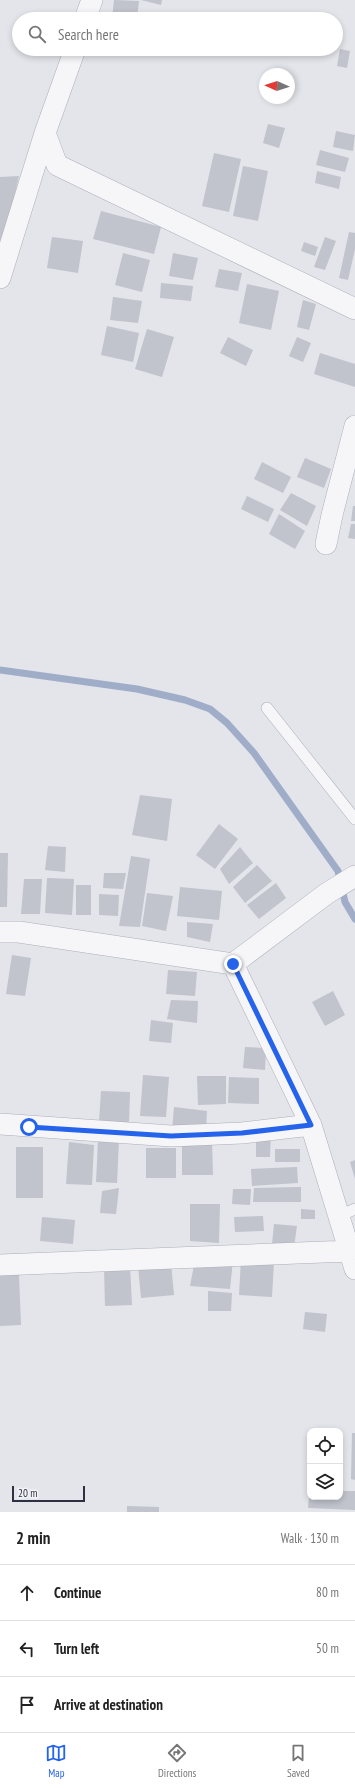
<!DOCTYPE html>
<html lang="en">
<head>
<meta charset="utf-8">
<style>
	body { margin:0; font-family:"PT Sans Narrow",sans-serif; background:#f2f2f2; color:#222 }
	.controls { position:absolute; right:12px; bottom:12px; display:grid; overflow:hidden; border-radius:8px; box-shadow:0 2px 6px #0003 }
	.controls button { width:36px; height:36px; display:grid; place-items:center; padding:0; border:0; border-bottom:1px solid #e0e0e0; background:#fff; color:#222; font:20px sans-serif }
	.compass { position:absolute; left:259px; top:68px; width:36px; height:36px; border-radius:50%; background:#fff; box-shadow:0 2px 6px #0003; rotate:273deg }
	.scale { position:absolute; left:12px; bottom:10px; width:73px; box-sizing:border-box; padding-left:4px; border:2px solid #2c3042; border-top:0; font-size:11px; line-height:14px; white-space:nowrap; color:#2c3042; -webkit-text-stroke:3px #f3f4f8; paint-order:stroke }
	.stop { position:absolute; width:12px; height:12px; margin:-9px; border:3px solid #2563eb; border-radius:50%; background:#fff }
	.stop.end { background:#2563eb; border-color:#fff; box-shadow:0 1px 4px #0008 }
	.list { margin:0; padding:0; list-style:none }
	h2 { display:flex; justify-content:space-between; align-items:center; height:52px; margin:0; padding:0 16px; font-size:17px }
	h2 small { font-size:13px; font-weight:400; color:#767676 }
	.list li { display:grid; grid-template-columns:26px 1fr auto; gap:12px; align-items:center; box-sizing:border-box; height:56px; padding:0 16px; border-top:1px solid #e0e0e0 }
	.list b { display:block; font-size:15px; white-space:nowrap }
	.list em { font-size:13px; font-style:normal; color:#767676 }
	.icon { flex:none; width:22px; height:22px; fill:none; stroke:currentColor; stroke-width:2; stroke-linecap:round; stroke-linejoin:round }
	.map { position:relative; flex:none; width:355px; height:1512px; overflow:hidden }
	.search { position:absolute; background:#fff; box-shadow:0 2px 6px #0003; left:12px; right:12px; top:12px; height:44px; display:flex; align-items:center; gap:10px; box-sizing:border-box; padding:0 14px; border-radius:22px; color:#767676; font-size:15px }
	.sheet { height:220px; background:#fff }
	nav { display:flex; justify-content:space-around; align-items:center; box-sizing:border-box; height:56px; border-top:1px solid #e0e0e0; background:#fff; font-size:11px; color:#767676 }
	nav a { display:grid; justify-items:center; gap:2px }
	nav .on { color:#2563eb }
	.map>svg:first-child { display:block }
</style>
</head>
<body>
<div class="map">
<svg width="355" height="1512" viewBox="0 0 355 1512">
	<rect width="100%" height="100%" fill="#e3e5ea"/>
	<g fill="none" stroke-linecap="round" stroke-linejoin="round">
		<path stroke="#a0adc8" stroke-width="7" d="M0,670L137,689L185,700L210,709L227,723L254,753L338,871L345,902L355,919"/>
	</g>
	<path fill="#c1c3cd" d="M114,0L139,1L137,19H112Z
		M141,0H162L161,5Z
		M102,49H128V55L102,53Z
		M340,49L350,51L347,68L337,66Z
		M268,124L285,128L279,148L263,143Z
		M336,131L355,135L353,151L333,147Z
		M320,150L349,158L345,172L316,165Z
		M214,153L241,159L229,212L202,206Z
		M243,166L268,171L258,221L233,216Z
		M317,171L341,177L339,189L315,183Z
		M19,176L2,250H0V177Z
		M101,211L161,227L154,254L93,239Z
		M349,232L355,233V249L348,280L339,278Z
		M52,237L83,241L78,273L47,268Z
		M325,237L336,241L325,270L314,267Z
		M304,242L318,247L315,256L301,251Z
		M123,253L150,260L142,292L115,285Z
		M173,253L198,258L193,280L169,276Z
		M219,269L242,273L238,291L215,287Z
		M161,283L193,286L191,301L160,298Z
		M247,284L279,291L271,330L239,323Z
		M113,297L142,301L138,323L110,320Z
		M303,300L316,304L309,330L297,327Z
		M107,326L139,333L133,362L101,355Z
		M147,329L174,337L162,377L135,369Z
		M228,337L253,350L246,366L220,353Z
		M297,337L311,343L303,362L289,356Z
		M320,353L355,364V387L314,374Z
		M305,458L331,469L324,488L297,477Z
		M262,462L291,477L283,493L254,479Z
		M291,493L316,506L307,526L280,510Z
		M247,496L274,509L268,522L241,509Z
		M353,506H355V521H351Z
		M279,514L305,531L295,549L269,534Z
		M351,524H355V539L348,538Z
		M140,795L172,799L167,841L132,835Z
		M219,824L238,839L215,869L196,855Z
		M48,846L66,847L65,872L45,870Z
		M240,847L253,863L229,884L220,869Z
		M0,853H8L7,907H0Z
		M131,856L150,859L140,927L119,926Z
		M257,865L272,881L245,903L233,887Z
		M104,873H126L123,889L103,888Z
		M47,878L74,879L72,915L45,913Z
		M24,879H42L40,914H21Z
		M276,883L286,898L259,919L247,905Z
		M76,885H91V915H76Z
		M180,887L222,891L219,920L177,916Z
		M147,893L173,896L166,931L142,926Z
		M99,894L119,895L118,916L99,915Z
		M187,922L213,924L210,942L187,937Z
		M12,955L31,958L25,996L6,994Z
		M168,970L197,972L195,996L166,994Z
		M333,991L345,1015L325,1026L312,1002Z
		M171,1000L198,1001L197,1023L167,1019Z
		M151,1020L173,1023L171,1043L149,1041Z
		M245,1047L266,1048L265,1070L243,1068Z
		M143,1075L169,1077L166,1117L140,1116Z
		M197,1076H226V1104L198,1105Z
		M229,1077L259,1078V1104L228,1103Z
		M101,1091L130,1092L129,1123L99,1122Z
		M174,1107L207,1111L206,1131H172Z
		M256,1132H271L270,1157H256Z
		M98,1140H119L117,1183L96,1182Z
		M182,1141H212L213,1175H182Z
		M69,1142L94,1145L92,1185L66,1184Z
		M16,1147H43V1198H16Z
		M146,1148H176V1178H146Z
		M275,1149H300V1162H275Z
		M355,1160V1179L350,1162Z
		M297,1167L298,1183L252,1186L251,1169Z
		M301,1187V1202H253L254,1188Z
		M119,1188L116,1214L100,1213L102,1191Z
		M233,1189H251L250,1205L232,1204Z
		M190,1204H220L219,1243L190,1241Z
		M301,1209L315,1210V1219H301Z
		M263,1216L264,1231L235,1232L234,1217Z
		M42,1217L75,1220L73,1244L40,1241Z
		M274,1224L297,1226L294,1247L272,1244Z
		M241,1259L274,1262L272,1297L239,1295Z
		M233,1260L230,1289L190,1286L194,1265Z
		M171,1263L174,1295L141,1298L138,1266Z
		M130,1266L132,1305L105,1306L104,1267Z
		M0,1275H19L21,1325L0,1326Z
		M208,1291L232,1293L231,1311H208Z
		M305,1312L327,1314L325,1332L303,1329Z
		M352,1433H355V1480L351,1479Z
		M340,1491H355V1510L308,1508L309,1497H340Z
		M127,1506L159,1507V1512H127Z"/>
	<g fill="none" stroke-linecap="round" stroke-linejoin="round">
		<defs>
			<path id="lane" d="M267,708L355,819
				M339,1216L355,1209"/>
			<path id="street" d="M85,19L92,0
				M75,49L45,133L57,165L355,309
				M0,278L45,133
				M326,544L332,515L355,426
				M0,932H19L233,964L326,894L355,876
				M233,964L311,1125L355,1269
				M0,1124L171,1136L242,1133L311,1125
				M0,1265L349,1251"/>
		</defs>
		<use href="#lane" stroke="#acafb8" stroke-width="12"/>
		<use href="#street" stroke="#acafb8" stroke-width="22"/>
		<use href="#lane" stroke="#f6f6f9" stroke-width="11"/>
		<use href="#street" stroke="#f6f6f9" stroke-width="21"/>
	</g>
	<g fill="none" stroke-linecap="round" stroke-linejoin="round">
		<path stroke="#2563eb" stroke-width="5" d="M29,1127L171,1136L242,1133L311,1125L233,964"/>
	</g>
</svg>
<div class="controls">
<button><svg class="icon" aria-label="locate" viewBox="0 0 24 24"><circle cx="12" cy="12" r="6"/><path d="M12 2v4M12 18v4M2 12h4M18 12h4"/></svg></button>
<button><svg class="icon" aria-label="layers" viewBox="0 0 24 24"><path d="M12 4l9 5-9 5-9-5zM3 14l9 5 9-5"/></svg></button>
</div>
<svg class="compass" viewBox="-18 -18 36 36"><path d="M0-13l5 13h-10z" fill="#e53935"/><path d="M0 13l5-13h-10z" fill="#767676"/></svg>
<div class="scale">20 m</div>
<div class="stop" style="left:29px;top:1127px"></div>
<div class="stop end" style="left:233px;top:964px"></div>
<div class="search"><svg class="icon" aria-label="search" viewBox="0 0 24 24"><circle cx="10" cy="10" r="6"/><path d="M15 15l6 6"/></svg>Search here</div>
</div>
<section class="sheet">
<h2>2 min<small>Walk · 130 m</small></h2>
<ul class="list">
<li><svg class="icon" aria-label="ahead" viewBox="0 0 24 24"><path d="M12 20V5M6 11l6-6 6 6"/></svg><div><b>Continue</b></div><em>80 m</em></li>
<li><svg class="icon" aria-label="left" viewBox="0 0 24 24"><path d="M17 20v-9H6M10 6l-5 5 5 5"/></svg><div><b>Turn left</b></div><em>50 m</em></li>
<li><svg class="icon" aria-label="arrive" viewBox="0 0 24 24"><path d="M6 21V4h12l-3 4 3 4H6"/></svg><div><b>Arrive at destination</b></div></li>
</ul>
</section>
<nav>
<a class="on"><svg class="icon" aria-label="map" viewBox="0 0 24 24"><path d="M3 6l6-2 6 2 6-2v14l-6 2-6-2-6 2zM9 4v14M15 6v14"/></svg>Map</a>
<a><svg class="icon" aria-label="directions" viewBox="0 0 24 24"><path d="M12 3l9 9-9 9-9-9zM9 14v-3h6M13 9l2 2-2 2"/></svg>Directions</a>
<a><svg class="icon" aria-label="saved" viewBox="0 0 24 24"><path d="M7 4h10v16l-5-4-5 4z"/></svg>Saved</a>
</nav>
</body>
</html>
